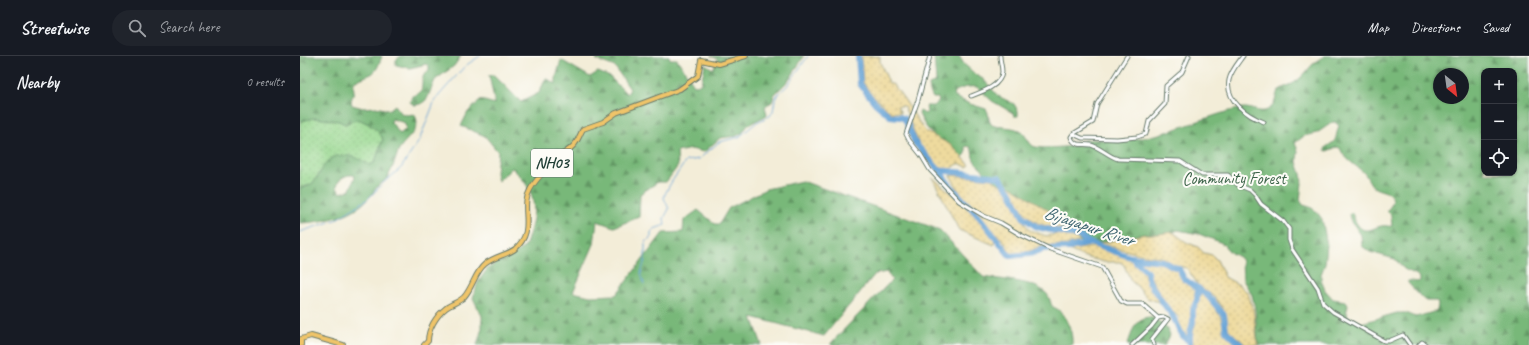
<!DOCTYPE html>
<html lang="en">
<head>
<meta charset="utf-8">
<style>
	body { margin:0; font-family:Caveat,sans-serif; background:#20242c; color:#f1f3f6 }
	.controls { position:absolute; right:12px; top:12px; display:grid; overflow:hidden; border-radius:8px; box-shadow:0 1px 3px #0004 }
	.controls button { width:36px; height:36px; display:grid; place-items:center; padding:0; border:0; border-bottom:1px solid #363941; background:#171b24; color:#f1f3f6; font:20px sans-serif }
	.compass { position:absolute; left:1133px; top:12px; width:36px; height:36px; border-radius:50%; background:#171b24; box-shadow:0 1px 3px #0004; rotate:151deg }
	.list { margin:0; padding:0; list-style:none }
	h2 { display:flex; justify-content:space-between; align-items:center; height:52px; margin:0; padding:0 16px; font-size:17px }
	h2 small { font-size:13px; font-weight:400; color:#9ea1a6 }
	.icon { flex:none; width:22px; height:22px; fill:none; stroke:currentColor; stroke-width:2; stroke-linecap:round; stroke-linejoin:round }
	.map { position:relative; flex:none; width:1229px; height:289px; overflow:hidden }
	header { display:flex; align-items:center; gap:24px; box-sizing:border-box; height:56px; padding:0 20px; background:#171b24; border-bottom:1px solid #363941 }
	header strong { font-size:19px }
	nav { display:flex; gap:22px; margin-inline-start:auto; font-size:14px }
	.search { width:280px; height:36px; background:#20242c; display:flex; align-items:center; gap:10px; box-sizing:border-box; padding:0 14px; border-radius:22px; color:#9ea1a6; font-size:15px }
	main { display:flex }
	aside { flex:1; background:#171b24 }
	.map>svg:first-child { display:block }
</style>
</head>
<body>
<header>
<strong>Streetwise</strong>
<div class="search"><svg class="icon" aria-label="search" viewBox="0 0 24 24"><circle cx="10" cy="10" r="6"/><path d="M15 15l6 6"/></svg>Search here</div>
<nav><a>Map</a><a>Directions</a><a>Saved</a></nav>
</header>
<main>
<aside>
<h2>Nearby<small>0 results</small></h2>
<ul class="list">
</ul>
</aside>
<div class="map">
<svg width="1229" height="289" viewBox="0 0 1229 289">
	<defs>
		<pattern id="grass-dots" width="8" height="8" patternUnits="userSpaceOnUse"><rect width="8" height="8" fill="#96d78e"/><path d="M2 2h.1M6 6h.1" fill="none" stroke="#81b97b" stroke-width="1.8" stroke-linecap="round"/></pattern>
		<pattern id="forest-firs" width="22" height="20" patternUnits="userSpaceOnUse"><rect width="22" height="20" fill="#78b879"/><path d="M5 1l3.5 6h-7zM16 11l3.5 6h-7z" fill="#629764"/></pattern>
		<pattern id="sand-dots" width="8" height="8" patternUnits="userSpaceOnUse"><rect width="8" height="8" fill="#eeda9e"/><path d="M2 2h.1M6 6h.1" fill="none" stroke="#ccbc89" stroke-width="1.8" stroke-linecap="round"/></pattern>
	</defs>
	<rect width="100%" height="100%" fill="#fdfcf7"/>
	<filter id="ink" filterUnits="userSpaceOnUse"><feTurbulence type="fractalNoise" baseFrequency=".025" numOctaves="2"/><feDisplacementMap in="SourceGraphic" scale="8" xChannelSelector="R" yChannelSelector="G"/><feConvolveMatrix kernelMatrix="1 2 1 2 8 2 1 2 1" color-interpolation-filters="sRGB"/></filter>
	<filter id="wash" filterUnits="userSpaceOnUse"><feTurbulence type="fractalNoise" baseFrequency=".012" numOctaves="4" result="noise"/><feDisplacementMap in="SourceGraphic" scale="16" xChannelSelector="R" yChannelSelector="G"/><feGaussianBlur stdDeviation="0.9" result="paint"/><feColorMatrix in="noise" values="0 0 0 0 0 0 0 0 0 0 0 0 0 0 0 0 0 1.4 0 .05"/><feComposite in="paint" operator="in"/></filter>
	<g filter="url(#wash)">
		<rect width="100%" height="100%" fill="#f3edd8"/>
		<path fill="url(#grass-dots)" stroke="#5a8a61" d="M15,62L39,65L45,68L58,63C70,68 77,72 83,83L80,90L75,106L70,109L63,106L20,116L12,128L0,132V65Z"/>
		<path fill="url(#forest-firs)" stroke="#4c7a56" fill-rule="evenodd" d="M0,0H82C74,23 73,15 54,26C52,30 54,31 54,36C53,41 50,43 52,49L63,52L76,51L89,54L95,49L102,58L107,59L114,58C124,72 106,82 100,92C95,101 94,112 88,120C86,125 80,127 77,131C74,134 72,139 68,143C51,161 23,166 0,167V132C27,131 15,91 54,101C59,102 65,107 70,109L75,106L83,83C77,72 70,68 58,63L45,68L39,65L15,62L0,65ZM92,63L105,67L106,73L100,78L91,66ZM49,119H54L55,121L50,134L41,137L37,132C37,124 42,121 49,119Z
			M101,0H161L154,10L135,24L127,43L121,48L114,49L110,46L112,40C127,37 119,28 124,19C125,17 127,16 129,14V10L126,8L110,12L96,9V4Z
			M296,0H369L370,3H377L394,29L401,28L405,8L413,13L418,3L411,0H504L489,24L474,39L472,46L465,50L467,59L448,69L442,77L436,80L420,82L404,96L391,93L377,96L378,110L366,126H358L340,138L339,161L314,171L297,165L294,188L273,236L290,240L316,239L363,177L383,176L384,164L398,154L415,168H419L429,152L466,133L502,125L640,174L683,221C701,224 734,224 747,238C750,242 750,246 752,250C754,252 758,253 760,255C768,264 773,277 772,289H531V287L592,224L587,216L575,218L524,280L452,261L462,289H177L182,272V260L173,242L178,226L188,212L225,191C237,157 240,138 212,112L198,125L196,117L198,96L185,80L161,70L168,56L181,44L195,48L189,19H194L221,46L239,37L246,22L256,28V22L261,4L290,21L298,16L310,21L327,38L330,33L315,11L297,4Z
			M634,0H659L664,8L676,19L683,23L698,40L714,48L718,55V60H714L713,57L692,45L677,31C669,30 656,32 653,39L655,41L670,48L686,53C690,58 687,64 692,69C699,72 709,70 719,74C726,78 727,85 733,90C739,94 775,90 784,89L783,85C793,82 803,84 813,85C823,86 837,83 846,81C879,75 910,58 943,52C952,51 961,59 969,53C976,49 975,41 978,35C984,30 993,29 998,24C1009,15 1011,6 1025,0H1229V289H958L955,252L952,239L943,224L942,205L939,201L931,197L922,187L899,178L878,174L873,176L858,178H845L812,183L792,189L784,188L776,182L767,179V174L763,173L759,168L729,147L714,141L684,122C685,110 679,113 674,104C672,101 673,95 671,91L666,90V98L662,102C645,89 627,78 619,58L620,55L625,58L627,56L626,50H633L639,45L638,42H633L630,36L629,29L636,26ZM1184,15H1214V117H1184ZM1139,18H1163V42H1139ZM1033,66H1035L1039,70C1034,84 1039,83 1026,91L1025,94L1027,95L1037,91L1040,92C1044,103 1056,109 1064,117C1068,121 1069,128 1075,132C1083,136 1088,134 1093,143L1092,148L1087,155L1091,159L1092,170C1088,171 1086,169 1082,170C1073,171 1065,180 1057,168C1054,164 1054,160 1051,156L1049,158L1050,163L1061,179L1062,190L1070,196L1095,203L1104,213L1117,219L1120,223V225C1116,227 1112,224 1108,225V227L1123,243L1126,245H1137L1138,248L1137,255L1116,261L1106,257H1097L1061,267L1048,261L1046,257L1048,250L1046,245L1033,243L1025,234L1021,224V218L1025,208L1027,189L1022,163L1016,155L1010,151L1003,149L1000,144L1002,127L1001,118L997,106L998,95L995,87L1004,80L1017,77Z
			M850,261C859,265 867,270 870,279L865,289H827C833,277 833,262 850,261Z"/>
		<path fill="url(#sand-dots)" stroke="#868c69" d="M561,0H580V6L589,27L594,29L604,43L625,75L651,89L670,109L667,111L659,107L650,114L636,110L625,104L604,50H597L601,57L590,56L571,38L563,26Z
			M650,119L692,123L708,134L718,157L729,174L746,180L758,178L776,182L780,185L768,189L739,190L731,195L711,198L704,185L694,176L659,135Z
			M632,121C647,134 664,146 678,161C684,168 689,177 695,184L694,189L659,174Z
			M709,129L756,159L763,173C728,169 724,158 709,129Z
			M873,176L886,186L898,191L904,197L912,199L917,204L925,221L939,229L948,237L953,252L958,289H945L941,284L928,275L927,262L921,250L914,241L898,229L887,212L877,210L861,201L843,199L805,189H792L845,178H858Z
			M793,191L829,202L844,216L845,223L859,246L847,242L837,230L831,225L824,209L820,206H804L782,200L769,194Z
			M838,204L866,208L878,215L883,224L897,233L895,245L891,254L892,266L889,273L890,279L889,283L885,280L878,264L879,261C860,248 855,221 838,204Z
			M901,237L913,248L922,264L925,276L937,289H892L891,283L895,269V252L898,248Z"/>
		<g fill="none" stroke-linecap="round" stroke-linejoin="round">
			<path stroke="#63a1d5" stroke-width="1" d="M0,176L35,164L68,143L83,127L101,112L119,85L135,44L165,10L180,0
				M344,228L341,217L345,204V187L351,181V176L354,173L365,169L364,162L369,153L364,142L365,138L372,125L386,105L399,103L419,86L439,81L457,66L470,60L473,55L475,43L478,38L487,30L508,0"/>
			<path stroke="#63a1d5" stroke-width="6" d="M558,0L560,28L575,47L590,60L600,61L605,63L615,87L639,114L699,121L710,135L723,161L737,171L779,180L790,187L830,201L862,205L879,213L884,223L907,239L924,259L926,275L941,289
				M639,114L648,127L681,163L710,200L730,198L744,193L769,192L790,187
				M832,202L847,216L849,226L863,247L872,259L883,280L890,286
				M890,287V277L893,266V253L897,244L898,232"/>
		</g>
	</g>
	<g filter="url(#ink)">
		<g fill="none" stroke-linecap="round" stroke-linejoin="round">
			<defs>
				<path id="minor" d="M630,0L618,44L606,78L609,84L621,99L630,114L659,145L684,160L701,167L721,179L750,193L802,211L821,245L827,248H842L858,262L864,261L868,263L852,283L854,289
					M889,0L882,16L866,30L865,48L849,65L846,78L837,81L817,83L782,82L773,78L771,81C772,84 774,87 778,88C782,89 787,88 791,89C801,92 808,100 818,103L880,105L902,119H928L938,129L950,134L955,139L961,148L983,165L989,173V184L992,193L1018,232L1023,247L1033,256L1084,285H1089L1103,279L1110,289
					M943,0C938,7 931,15 929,24C925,45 948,60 964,66
					M671,40C682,36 701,30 702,16C702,10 700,5 700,0
					M773,78L793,66L797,48L827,0
					M832,289L851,271L858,262
					M1119,289L1122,286L1126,289"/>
				<path id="major" d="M1,289V283L11,280L43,289
					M124,289L128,285C128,273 136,260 146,252C151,248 159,246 164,241C173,231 175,216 185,208C193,201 207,199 215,193C237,174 219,153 230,134C234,126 249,110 255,104C261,98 269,95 274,89C278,85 280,78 283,73L303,66L316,57L380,33L398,20L401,4L419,8L446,0"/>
			</defs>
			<use href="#minor" stroke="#697b6d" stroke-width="5"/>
			<use href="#major" stroke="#697b6d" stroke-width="6"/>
			<use href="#minor" stroke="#fff" stroke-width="3"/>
			<use href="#major" stroke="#efc469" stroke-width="4"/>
		</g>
	</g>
	<g text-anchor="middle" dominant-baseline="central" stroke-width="4" stroke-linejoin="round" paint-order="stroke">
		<rect fill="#fdfcf7" stroke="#62766e" stroke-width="1" x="231" y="93" width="42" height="28" rx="3"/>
		<g font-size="16" font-weight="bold" fill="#1f3d34">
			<text x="252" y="107">NH03</text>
		</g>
		<g font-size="17" fill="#3d644a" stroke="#fdfcf7">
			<text x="934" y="122">Community Forest</text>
		</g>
		<g font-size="18" font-style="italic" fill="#37606c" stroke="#fdfcf7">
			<text transform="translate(789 170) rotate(18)">Bijayapur River</text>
		</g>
	</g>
</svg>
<div class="controls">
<button>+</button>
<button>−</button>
<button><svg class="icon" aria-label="locate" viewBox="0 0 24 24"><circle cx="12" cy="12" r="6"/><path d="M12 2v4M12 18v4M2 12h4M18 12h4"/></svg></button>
</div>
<svg class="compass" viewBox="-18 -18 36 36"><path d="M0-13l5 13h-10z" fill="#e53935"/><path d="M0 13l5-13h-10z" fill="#9ea1a6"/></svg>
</div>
</main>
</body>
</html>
